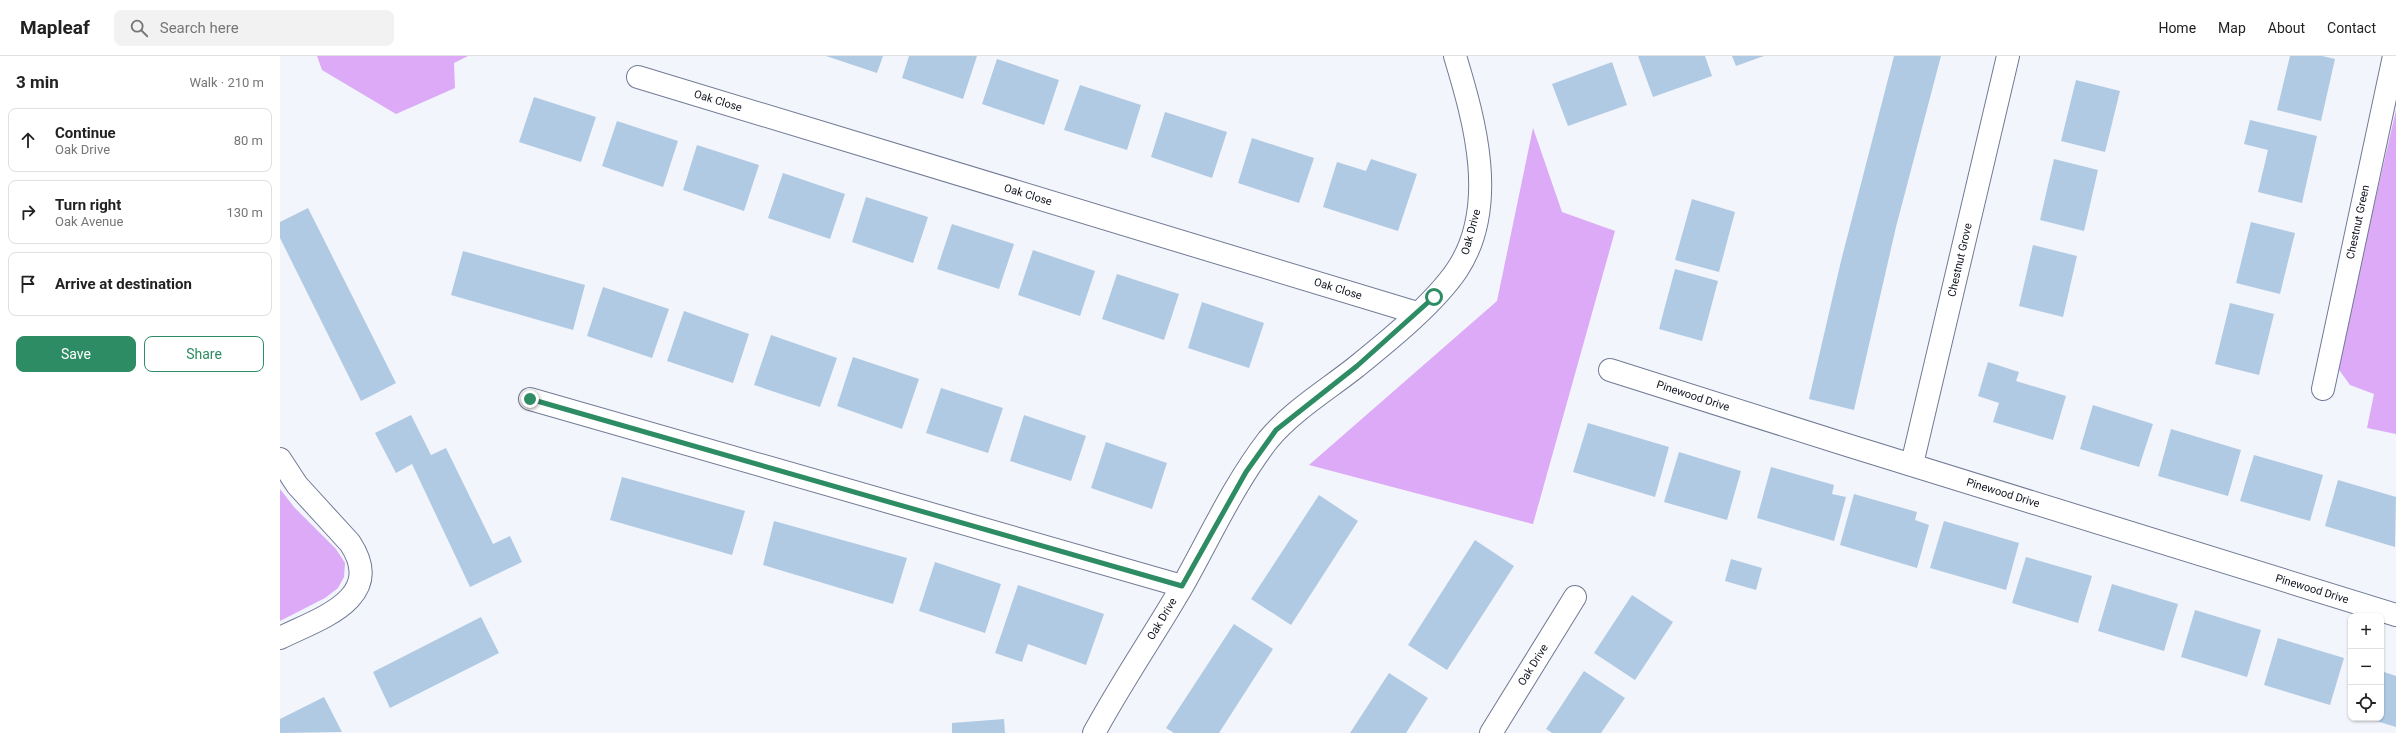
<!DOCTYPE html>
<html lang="en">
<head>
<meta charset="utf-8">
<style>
	body { margin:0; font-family:Roboto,sans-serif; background:#f2f2f2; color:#222 }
	.controls { position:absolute; right:12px; bottom:12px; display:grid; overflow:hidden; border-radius:8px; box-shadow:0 1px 3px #0004 }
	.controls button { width:36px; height:36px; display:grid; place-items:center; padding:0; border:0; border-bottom:1px solid #e0e0e0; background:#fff; color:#222; font:20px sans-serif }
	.stop { position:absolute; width:12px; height:12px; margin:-9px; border:3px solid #2d8c64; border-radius:50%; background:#fff }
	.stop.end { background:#2d8c64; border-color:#fff; box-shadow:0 1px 4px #0008 }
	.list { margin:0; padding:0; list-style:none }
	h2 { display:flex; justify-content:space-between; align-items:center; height:52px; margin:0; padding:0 16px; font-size:17px }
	h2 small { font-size:13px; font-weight:400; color:#767676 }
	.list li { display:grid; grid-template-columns:26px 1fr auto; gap:12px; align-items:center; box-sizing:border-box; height:64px; margin:0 8px 8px; padding:0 8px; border:1px solid #e0e0e0; border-radius:8px }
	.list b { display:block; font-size:15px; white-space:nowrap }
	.list p { margin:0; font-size:13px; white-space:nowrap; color:#767676 }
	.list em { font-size:13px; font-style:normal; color:#767676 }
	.actions { display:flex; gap:8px; padding:12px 16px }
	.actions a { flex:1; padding:9px 0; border:1px solid #2d8c64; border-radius:8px; text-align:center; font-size:14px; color:#2d8c64 }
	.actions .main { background:#2d8c64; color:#fff }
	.icon { flex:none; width:22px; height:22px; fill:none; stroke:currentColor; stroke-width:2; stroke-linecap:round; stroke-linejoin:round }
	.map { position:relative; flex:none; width:2116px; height:677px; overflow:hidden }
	header { display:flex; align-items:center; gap:24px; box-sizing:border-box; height:56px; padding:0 20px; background:#fff; border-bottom:1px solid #e0e0e0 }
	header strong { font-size:19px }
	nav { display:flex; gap:22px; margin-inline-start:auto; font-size:14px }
	.search { width:280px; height:36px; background:#f2f2f2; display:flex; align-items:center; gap:10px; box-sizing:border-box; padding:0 14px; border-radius:8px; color:#767676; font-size:15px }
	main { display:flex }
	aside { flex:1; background:#fff }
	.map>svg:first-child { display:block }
</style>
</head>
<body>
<header>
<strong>Mapleaf</strong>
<div class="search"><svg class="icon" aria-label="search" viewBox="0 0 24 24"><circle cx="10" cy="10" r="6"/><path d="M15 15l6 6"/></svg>Search here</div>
<nav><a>Home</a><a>Map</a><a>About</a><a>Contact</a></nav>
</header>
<main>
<aside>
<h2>3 min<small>Walk · 210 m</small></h2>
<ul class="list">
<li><svg class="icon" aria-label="ahead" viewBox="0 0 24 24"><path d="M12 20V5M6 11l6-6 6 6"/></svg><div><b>Continue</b><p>Oak Drive</p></div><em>80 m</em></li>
<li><svg class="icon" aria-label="right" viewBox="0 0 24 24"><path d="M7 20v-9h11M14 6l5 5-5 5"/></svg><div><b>Turn right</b><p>Oak Avenue</p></div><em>130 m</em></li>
<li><svg class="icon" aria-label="arrive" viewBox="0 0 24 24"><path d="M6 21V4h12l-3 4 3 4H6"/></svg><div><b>Arrive at destination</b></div></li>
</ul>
<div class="actions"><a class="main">Save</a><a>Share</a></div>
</aside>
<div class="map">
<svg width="2116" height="677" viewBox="0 0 2116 677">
	<rect width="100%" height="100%" fill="#f2f5fb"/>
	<path fill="#dcaaf6" d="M37,0H188L174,7L175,32L116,58L42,14Z
		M2116,54V378L2087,372L2094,338L2070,329L2057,311Z
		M1253,72L1282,156L1335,175L1253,468L1029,409L1217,245Z
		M0,433L14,451L56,493L65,507L64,521L58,532L45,542L0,565Z"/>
	<path fill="#b1cae4" d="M546,0H603L597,17Z
		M629,0H697L683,43L622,22Z
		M1358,0H1425L1432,20L1373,41Z
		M1452,0H1484L1456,10Z
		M1614,0H1661L1616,171L1574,354L1529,343L1561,205Z
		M2010,0H2042L2055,3L2041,65L1997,54Z
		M717,3L779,24L764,69L702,48Z
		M1332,6L1347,49L1288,70L1272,28Z
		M1796,24L1840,35L1825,96L1781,85Z
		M800,29L861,49L847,94L784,74Z
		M254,41L316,61L301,106L239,86Z
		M885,56L947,76L932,122L871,101Z
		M1970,64L2037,80L2022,147L1978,136L1988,94L1964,88Z
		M337,65L398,85L383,131L322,110Z
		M972,82L1034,102L1019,147L958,127Z
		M417,89L479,109L464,155L403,134Z
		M1091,103L1137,118L1118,175L1043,151L1057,106L1086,115Z
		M1774,103L1818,114L1804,175L1760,164Z
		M503,117L565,138L550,183L488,162Z
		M586,141L648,161L633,207L572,186Z
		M1412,143L1455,156L1439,216L1395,204Z
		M28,152L116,327L81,345L0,182V166Z
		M1971,166L2015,177L2000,238L1956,227Z
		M672,168L734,188L719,233L657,213Z
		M1753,189L1797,200L1783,261L1739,250Z
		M753,194L815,215L800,260L738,239Z
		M183,195L305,229L293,274L171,239Z
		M1395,213L1438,225L1422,285L1379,273Z
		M837,218L899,238L884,284L822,263Z
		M323,231L389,253L372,302L307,280Z
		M922,246L984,267L969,312L908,292Z
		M1950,247L1994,258L1979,319L1935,308Z
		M404,255L469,278L453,327L387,305Z
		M491,279L557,302L540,351L474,329Z
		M573,301L639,323L622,373L557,350Z
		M1708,306L1739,316L1736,325L1786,340L1773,384L1713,366L1719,347L1698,340Z
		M661,332L723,352L708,397L646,377Z
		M1813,349L1873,368L1859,411L1800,393Z
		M131,359L151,399L166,392L213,488L230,480L242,506L190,531L132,408L116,417L95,377Z
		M744,359L806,380L791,425L730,405Z
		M1308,367L1389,391L1375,441L1293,416Z
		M1891,373L1961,394L1948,440L1878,420Z
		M826,386L887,407L872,453L811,432Z
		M1399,396L1461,415L1447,464L1384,446Z
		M1974,399L2043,419L2030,465L1960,445Z
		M1491,411L1554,429L1552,438L1566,441L1554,485L1477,462Z
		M342,421L465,455L452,499L330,464Z
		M2058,424L2116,441L2115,491L2045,470Z
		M1574,438L1637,456L1635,464L1649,469L1637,512L1560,489Z
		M1039,439L1078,465L1011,569L971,543Z
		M494,465L627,502L613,548L483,509Z
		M1664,465L1739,487L1726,534L1650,512Z
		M1195,484L1234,510L1167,614L1128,589Z
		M1746,501L1812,520L1798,567L1732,547Z
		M1451,503L1482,512L1476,534L1445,525Z
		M655,506L721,528L705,577L639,555Z
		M1832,528L1898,548L1884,595L1818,575Z
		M738,529L824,558L806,609L748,588L742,606L715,597Z
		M1352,539L1393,566L1355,624L1314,597Z
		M1915,554L1981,574L1967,621L1901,601Z
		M201,561L219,597L110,652L93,616Z
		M954,568L993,593L939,677H894L886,672Z
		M1998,582L2064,602L2050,649L1984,629Z
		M1304,615L1345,642L1321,677H1272L1266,673Z
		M2101,615L2116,620V671L2086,662H2101Z
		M1109,617L1148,642L1126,677H1070Z
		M44,641L62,676L0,677V663Z
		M724,663L725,677H672V667Z"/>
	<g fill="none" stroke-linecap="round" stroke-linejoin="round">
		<defs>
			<path id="street" d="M358,21L1137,257
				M1330,314L1567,389L2116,559
				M2043,333L2114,0
				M250,343L902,530
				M0,403L17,429L70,487C107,543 38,563 0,582
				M1632,408L1728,0
				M814,677C841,627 874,579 903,529C930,481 954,428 988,384C1012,355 1047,334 1076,311C1108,285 1154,248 1177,214C1219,151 1195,66 1175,0
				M1211,677L1295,541"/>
		</defs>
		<use href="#street" stroke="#717a96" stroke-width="24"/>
		<use href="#street" stroke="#fff" stroke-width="22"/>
	</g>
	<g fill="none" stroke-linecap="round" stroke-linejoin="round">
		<path stroke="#2d8c64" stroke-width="5" d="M250,343L902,530L966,416L996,374L1077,310L1154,241"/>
	</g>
	<g text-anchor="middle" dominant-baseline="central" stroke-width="4" stroke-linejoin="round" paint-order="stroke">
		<g font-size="11" fill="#0e121c" stroke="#fff">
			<text transform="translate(438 45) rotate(17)">Oak Close</text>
			<text transform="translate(748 139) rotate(17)">Oak Close</text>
			<text transform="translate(2078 166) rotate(-78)">Chestnut Green</text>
			<text transform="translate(1191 176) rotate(-75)">Oak Drive</text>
			<text transform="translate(1680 204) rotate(-77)">Chestnut Grove</text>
			<text transform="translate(1058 233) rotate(17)">Oak Close</text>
			<text transform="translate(1413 340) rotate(18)">Pinewood Drive</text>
			<text transform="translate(1723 437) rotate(17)">Pinewood Drive</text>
			<text transform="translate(2032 533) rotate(17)">Pinewood Drive</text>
			<text transform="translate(882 563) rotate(-59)">Oak Drive</text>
			<text transform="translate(1253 609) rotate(-58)">Oak Drive</text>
		</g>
	</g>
</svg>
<div class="controls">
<button>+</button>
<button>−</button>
<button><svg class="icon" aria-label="locate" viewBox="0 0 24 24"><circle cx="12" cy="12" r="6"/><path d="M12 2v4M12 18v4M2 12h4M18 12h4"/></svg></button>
</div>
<div class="stop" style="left:1154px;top:241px"></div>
<div class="stop end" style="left:250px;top:343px"></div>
</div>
</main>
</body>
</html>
